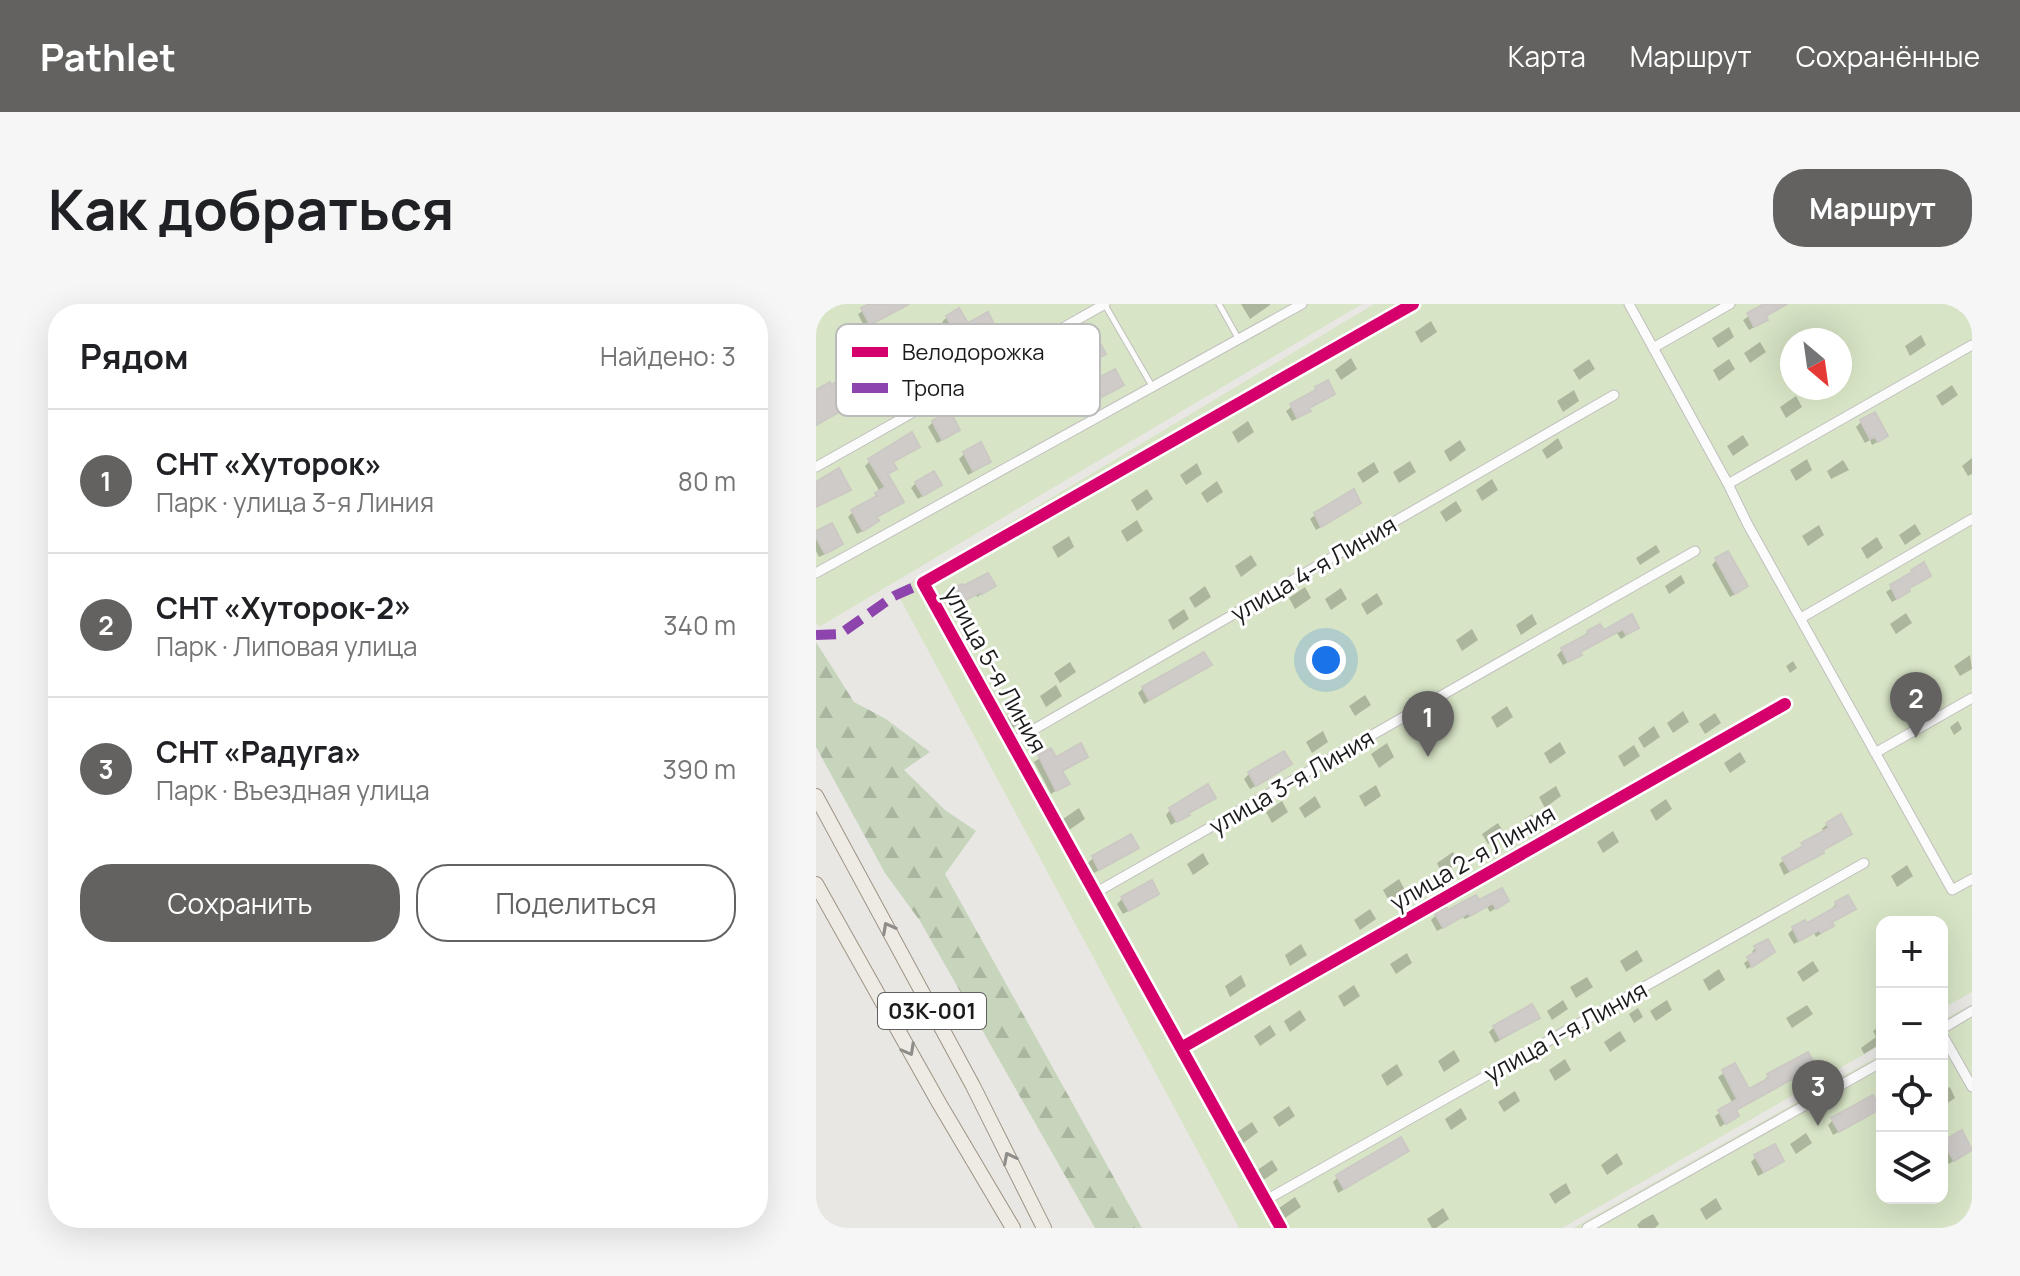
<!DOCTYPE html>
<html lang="ru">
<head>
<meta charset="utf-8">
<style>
	body { margin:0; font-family:Manrope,sans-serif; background:#f6f6f6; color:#202124 }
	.controls { position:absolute; right:24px; bottom:24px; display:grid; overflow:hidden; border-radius:16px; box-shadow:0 8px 32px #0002 }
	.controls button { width:72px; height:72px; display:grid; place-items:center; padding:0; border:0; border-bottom:2px solid #e0e0e0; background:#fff; color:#202124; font:40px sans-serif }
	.compass { position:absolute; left:964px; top:24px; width:72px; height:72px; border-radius:50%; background:#fff; box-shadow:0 8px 32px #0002; rotate:151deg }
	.you { position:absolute; left:510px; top:356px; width:28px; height:28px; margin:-20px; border:6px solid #fff; border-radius:50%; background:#1a73e8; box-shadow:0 0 0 12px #1a73e833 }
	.badge { display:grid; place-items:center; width:52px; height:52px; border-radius:50%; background:#636261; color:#fff; font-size:26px; font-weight:700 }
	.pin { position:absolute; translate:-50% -66px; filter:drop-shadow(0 2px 4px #0008) }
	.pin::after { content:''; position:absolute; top:42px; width:28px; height:24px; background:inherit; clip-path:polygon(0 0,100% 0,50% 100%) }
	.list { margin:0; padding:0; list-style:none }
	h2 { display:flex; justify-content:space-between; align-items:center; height:104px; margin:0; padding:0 32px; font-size:34px }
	h2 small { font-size:26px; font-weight:400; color:#757577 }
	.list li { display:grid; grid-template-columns:52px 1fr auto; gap:24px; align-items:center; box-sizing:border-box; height:144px; padding:0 32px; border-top:2px solid #e0e0e0 }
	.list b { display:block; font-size:30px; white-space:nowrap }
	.list p { margin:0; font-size:26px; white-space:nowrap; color:#757577 }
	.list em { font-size:26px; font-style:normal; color:#757577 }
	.actions { display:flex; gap:16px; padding:24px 32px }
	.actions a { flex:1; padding:18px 0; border:2px solid #636261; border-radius:32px; text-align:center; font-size:28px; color:#636261 }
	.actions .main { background:#636261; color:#fff }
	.icon { flex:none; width:44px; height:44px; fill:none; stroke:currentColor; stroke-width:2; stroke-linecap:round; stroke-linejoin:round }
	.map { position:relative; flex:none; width:1156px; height:924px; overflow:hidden; border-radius:32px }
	header { display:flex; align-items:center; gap:48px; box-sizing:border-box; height:112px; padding:0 40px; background:#636261; color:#fff }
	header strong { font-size:38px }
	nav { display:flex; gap:44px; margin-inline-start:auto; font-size:28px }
	.intro { display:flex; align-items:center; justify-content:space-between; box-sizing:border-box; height:192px; padding:0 48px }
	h1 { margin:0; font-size:56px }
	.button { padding:20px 36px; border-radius:32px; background:#636261; color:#fff; font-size:28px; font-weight:700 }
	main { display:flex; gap:48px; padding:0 48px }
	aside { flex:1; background:#fff; border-radius:32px; box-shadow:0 8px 32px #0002 }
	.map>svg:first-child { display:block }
</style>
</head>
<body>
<header>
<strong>Pathlet</strong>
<nav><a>Карта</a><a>Маршрут</a><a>Сохранённые</a></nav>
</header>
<div class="intro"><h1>Как добраться</h1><a class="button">Маршрут</a></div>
<main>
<aside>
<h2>Рядом<small>Найдено: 3</small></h2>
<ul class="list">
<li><span class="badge">1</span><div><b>СНТ «Хуторок»</b><p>Парк · улица 3-я Линия</p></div><em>80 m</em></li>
<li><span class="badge">2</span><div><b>СНТ «Хуторок-2»</b><p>Парк · Липовая улица</p></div><em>340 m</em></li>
<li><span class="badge">3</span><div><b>СНТ «Радуга»</b><p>Парк · Въездная улица</p></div><em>390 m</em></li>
</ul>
<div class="actions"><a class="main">Сохранить</a><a>Поделиться</a></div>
</aside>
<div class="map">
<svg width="1156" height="924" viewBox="0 0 1156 924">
	<defs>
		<pattern id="forest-firs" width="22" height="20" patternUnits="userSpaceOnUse" patternTransform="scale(2)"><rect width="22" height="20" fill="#c6d5bb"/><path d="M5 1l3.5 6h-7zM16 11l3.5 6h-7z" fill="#aab6a0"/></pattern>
	</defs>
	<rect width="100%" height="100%" fill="#e9e7e4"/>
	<path fill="url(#forest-firs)" d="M0,338L38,398L70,415L114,448L88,466L129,506L160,527L129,570L326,924H279L104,617L69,569L0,443Z"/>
	<path fill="#d7e4c5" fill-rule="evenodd" d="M0,0H546L3,323L0,318Z
		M558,0H1156V688L1126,705V618H1066V740L746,924H423L80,287ZM976,36H1024V84H976Z
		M1156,700V924H757L1066,750V894H1126V716Z"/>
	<path fill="#0003" d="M57,0H93L49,24L42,10Z
		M425,0H454V1L434,15Z
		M968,0L948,13L949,15L944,20L933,26L927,16L947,3L946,0Z
		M131,13L151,22L180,27L159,41L155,33L129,47L135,57L130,62L114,70L105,54L110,49L136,35L126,18Z
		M615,17L621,28L605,39L599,28Z
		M913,23L918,33L902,44L896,34Z
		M1105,31L1110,41L1094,52L1089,42Z
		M257,37L288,49L280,57L260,67L249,45Z
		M944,38L950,48L934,59L928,49Z
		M535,54L541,65L525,76L519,66Z
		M773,55L779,65L763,76L757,66Z
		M913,55L919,65L903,77L897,66Z
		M87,57L101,81L96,85L82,93L74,79L46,95L47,96L42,101L28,109L27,106L0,122V88L14,83L39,66L60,72Z
		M298,67L300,85L280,96L273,84L278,79Z
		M1136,81L1142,91L1126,102L1120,92Z
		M500,85L517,89L512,94L492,105L488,111L476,117L470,107Z
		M758,86L763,97L747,108L741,97Z
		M980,92L986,103L970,114L964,103Z
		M432,117L438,128L422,139L416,128Z
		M117,118L142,126L137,131L121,139L112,123Z
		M1045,118L1065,136L1056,141L1054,136L1049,139L1040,123Z
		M927,131L933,141L917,152L911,142Z
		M742,134L747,144L731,155L726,146Z
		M644,136L650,146L634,158L628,147Z
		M102,142L76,159L79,165L71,171L85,198L80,202L60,214L61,217L56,222L41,230L32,213L37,208L56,197L55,195L64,188L49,162L54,157Z
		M148,150L173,157L168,162L152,171L143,155Z
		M1156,154V170L1152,172L1146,162Z
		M991,155L996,166L980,177L974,166Z
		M1027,156L1033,166L1015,175L1011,167Z
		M594,157L600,168L583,179L577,168Z
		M558,158L563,168L547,179L541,169Z
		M381,159L386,170L370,181L364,171Z
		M676,175L682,186L666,197L660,186Z
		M401,177L407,188L391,199L385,189Z
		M100,179L123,181L102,195L95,184Z
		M331,185L337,195L321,207L315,196Z
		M640,197L646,207L630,218L624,208Z
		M543,199L538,203L500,226L494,215L499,211Z
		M321,216L327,227L311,238L305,227Z
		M1099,220L1105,230L1089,241L1083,231Z
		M1003,221L1008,231L992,242L986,232Z
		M0,229L25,240L20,245L3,253L0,247Z
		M253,232L258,243L242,254L236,243Z
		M1061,233L1067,244L1051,255L1045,244Z
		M840,241L844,248L824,261L820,254Z
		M435,251L441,261L425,273L419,262Z
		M900,256L930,282L925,287L914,293L896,261Z
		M1096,267L1113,272L1091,286L1087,292L1076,298L1070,288L1092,273Z
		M865,271L869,279L853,290L849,282Z
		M177,282L161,293L160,291L135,304L129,294L134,289Z
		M389,282L395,293L379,304L373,294Z
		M489,283L495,294L479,305L473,294Z
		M525,284L531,295L515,306L509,295Z
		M561,289L567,300L551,311L545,300Z
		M368,305L373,315L357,326L352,316Z
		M1090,309L1096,319L1080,330L1074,320Z
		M716,310L721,320L705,331L700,321Z
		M815,313L821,323L816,328L805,335L801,329L763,349L758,355L747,361L741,351L746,346L772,328L787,329Z
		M656,325L662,336L646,347L640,336Z
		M1154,351L1156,365L1144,372L1138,362Z
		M977,357L981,364L974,369L970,362Z
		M254,358L260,368L244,379L238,369Z
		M393,361L388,366L328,400L322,389L327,384Z
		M240,381L246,392L230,403L224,392Z
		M549,391L555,401L539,412L533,402Z
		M691,402L697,413L681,424L675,413Z
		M205,404L210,415L194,426L188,416Z
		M867,407L873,418L857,429L851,419Z
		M899,409L905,419L889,430L883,420Z
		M1142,417L1146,425L1138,431L1134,423Z
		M838,422L844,433L828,444L822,434Z
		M507,427L512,438L496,449L490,438Z
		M744,438L750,449L734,460L728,449Z
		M571,439L578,453L563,464L555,450Z
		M818,441L824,452L808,463L802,452Z
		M234,447L239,456L270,452L265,457L245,468L251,479L235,490L218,458Z
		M924,448L930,458L914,469L908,459Z
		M473,460L469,465L434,485L428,475L433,470Z
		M560,481L565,492L549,503L543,492Z
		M740,482L745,492L729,504L723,493Z
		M499,492L505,503L489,514L483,504Z
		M397,494L355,521L350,511L354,506Z
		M850,495L856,505L840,517L834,506Z
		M466,497L472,508L456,519L450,508Z
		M263,504L269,515L253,526L247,515Z
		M716,510L721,520L713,526L707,516Z
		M1024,513L1006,548L1001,553L968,571L963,560L987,541L1008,529L1006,525L1011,520Z
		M682,519L688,529L672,540L666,530Z
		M797,527L803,538L787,549L781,538Z
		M320,544L315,548L278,569L272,559L277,554Z
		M637,548L642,559L626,570L621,559Z
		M387,549L393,560L377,571L371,560Z
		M1091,561L1097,572L1081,583L1075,572Z
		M583,575L589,586L573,597L567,586Z
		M336,594L307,610L301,600L306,595Z
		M691,597L674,608L671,603L649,615L647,613L621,627L615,616L620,611L662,599Z
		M1020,600L1038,604L1033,609L1014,619L1016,622L1011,626L1000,633L998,629L978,640L972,630L977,625L990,622L1017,607L1015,605Z
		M554,605L560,615L544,626L538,616Z
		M485,640L491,651L474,662L469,651Z
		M939,644L953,652L931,665L928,659L938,652L936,648Z
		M821,646L827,657L810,668L804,657Z
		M591,649L596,659L580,670L574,660Z
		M997,657L1003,667L987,678L981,668Z
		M903,665L909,676L893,687L887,676Z
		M425,671L430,682L414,693L409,682Z
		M771,673L777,683L760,694L754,683Z
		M538,681L544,692L528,703L522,692Z
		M747,696L752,705L736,716L731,707Z
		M851,696L856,706L840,717L834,707Z
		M991,701L997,710L976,724L970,714Z
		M822,704L827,713L818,719L813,710Z
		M484,706L490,716L474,728L468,717Z
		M721,714L717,718L679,739L673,728L678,723Z
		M1066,720V739L1048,750L1045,744L1060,733L1057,727Z
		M454,721L460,731L444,742L438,732Z
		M804,727L810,737L794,748L788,738Z
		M638,746L644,757L628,768L622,757Z
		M749,755L755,766L739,777L733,766Z
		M581,760L587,771L571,782L565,771Z
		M918,762L932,788L948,779L947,777L952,772L992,766L918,808L921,812L904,823L899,812L917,800L902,773Z
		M1134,783L1139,794L1126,803V787Z
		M699,787L704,797L688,808L682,798Z
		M473,802L479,812L463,823L457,813Z
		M645,804L651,815L635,826L629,815Z
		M1062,804L1057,809L1017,831L1012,821L1017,816Z
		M436,818L442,828L426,840L420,829Z
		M990,829L996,839L980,850L974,840Z
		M1128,839L1155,845L1133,860L1126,849V840Z
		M801,849L807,860L791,871L785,861Z
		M585,851L522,889L517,878L522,873Z
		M940,853L966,857L961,862L942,872L935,858Z
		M456,856L462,866L446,877L440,867Z
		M750,879L755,889L739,900L733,890Z
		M479,893L485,903L469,914L463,904Z
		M900,894L906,905L890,916L884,905Z
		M627,904L633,915L620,924H616L611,915Z
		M837,910L843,920L839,924H823L821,921L826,916Z"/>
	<path fill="#cecbc9" stroke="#ccc9c5" stroke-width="2" d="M53,0H93L54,21L45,4Z
		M948,0H971L950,12L952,16L938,23L931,9Z
		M143,4L152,19L172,8L182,28L164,37L160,30L131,46L137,57L119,67L109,48L140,30L130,12Z
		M277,25L290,50L269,61L256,36Z
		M88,54L103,81L88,90L80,76L48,94L49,97L34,106L32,103L0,121V86L14,78L15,81L39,67L38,64L53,56L61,70Z
		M299,65L308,81L286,93L277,77Z
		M512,76L519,90L493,104L495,107L481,114L474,100L500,86L499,83Z
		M134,107L144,126L126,136L116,117Z
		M1059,108L1072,132L1062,138L1059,133L1054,135L1044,116Z
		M96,128L104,143L77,158L81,165L72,170L88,198L61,213L63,217L47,227L35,206L61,192L59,189L69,183L52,155Z
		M165,138L175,158L157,167L147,148Z
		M23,164L35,186L0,203V178Z
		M118,167L126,181L107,192L99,178Z
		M538,185L545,199L505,223L498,209Z
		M16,219L27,240L9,250L0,233V227Z
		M912,247L932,282L919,290L899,254Z
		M1108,258L1115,272L1093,284L1094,287L1081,295L1074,281L1096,268L1095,266Z
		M172,269L180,282L166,290L165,288L140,301L132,287L146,280L147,282Z
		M816,310L823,324L810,331L807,325L764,348L766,351L752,358L745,344L772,330L771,327L784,320L788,326Z
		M388,348L396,361L333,396L326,383Z
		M265,439L272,453L246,467L254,480L240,487L222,451L235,444L240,453Z
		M468,447L476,460L440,482L432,468Z
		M392,480L400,494L373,509L374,511L361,518L353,504Z
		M1025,510L1036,530L1007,546L1008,549L974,567L966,554L987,542L985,539L1013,524L1010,519Z
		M315,530L323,544L283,566L276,552Z
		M336,576L343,590L313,607L305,593Z
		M686,584L693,597L680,605L677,599L654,612L653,609L627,624L619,610L630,603L632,606L660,591L663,596Z
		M1032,591L1040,605L1016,618L1018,622L1005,629L1003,626L983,637L976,623L989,616L991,619L1021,602L1019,598Z
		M952,635L959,648L936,663L931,653L941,647L938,642Z
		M716,700L724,714L684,735L677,722Z
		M992,748L1000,762L920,806L923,812L910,820L902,806L921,795L906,766L919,759L933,785L953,774L951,770Z
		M1057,791L1064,805L1023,828L1015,814Z
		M1146,826L1156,846L1138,857L1127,837Z
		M585,833L593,847L528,885L520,871Z
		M959,840L968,857L948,868L938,851Z"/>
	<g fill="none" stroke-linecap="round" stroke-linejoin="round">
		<defs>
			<path id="service" d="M403,0L422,34
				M289,1L336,82"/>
			<path id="minor" d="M813,0L912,180L932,221L1136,586L1156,575
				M837,44L914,0
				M0,163L289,0
				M912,180L1156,41
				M0,269L486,0
				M985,314L1156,215
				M196,438L798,91
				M1059,449L1156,394
				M279,589L879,247
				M1126,725L1156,707
				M1126,730L1156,783
				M365,744L969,400
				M450,896L1048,559
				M465,924L107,279L597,0
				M771,924L1066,758"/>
			<path id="primary" d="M0,492L157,782L228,924
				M0,580L123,799L197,924"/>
		</defs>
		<use href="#service" stroke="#c0bfbe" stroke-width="7"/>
		<use href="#minor" stroke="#c0bfbe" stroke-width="11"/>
		<use href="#primary" stroke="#9d9383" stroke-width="16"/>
		<use href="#service" stroke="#fcfbfb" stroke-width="5"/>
		<use href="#minor" stroke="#fcfbfb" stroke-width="9"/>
		<use href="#primary" stroke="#eeeae4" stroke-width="14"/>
		<path stroke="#8e44ad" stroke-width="10" stroke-dasharray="20 10" stroke-linecap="butt" d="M0,331L24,330L78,292L107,279"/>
		<defs>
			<path id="cycleway" d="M365,744L969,400
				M465,924L107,279L597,0"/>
		</defs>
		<use href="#cycleway" stroke="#fff" stroke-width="17"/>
		<use href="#cycleway" stroke="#d6006c" stroke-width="12"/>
	</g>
	<defs><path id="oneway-chevron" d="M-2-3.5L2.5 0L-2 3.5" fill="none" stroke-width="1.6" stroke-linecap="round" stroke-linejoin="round" transform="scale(2)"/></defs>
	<g stroke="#8f8d8a">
		<use href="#oneway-chevron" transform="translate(72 624) rotate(-118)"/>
		<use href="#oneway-chevron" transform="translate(93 746) rotate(61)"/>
		<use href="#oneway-chevron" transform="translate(193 854) rotate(-117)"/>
	</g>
	<g text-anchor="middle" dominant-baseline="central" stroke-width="6" stroke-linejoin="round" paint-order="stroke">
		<rect fill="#fff" stroke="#5f5f5f" stroke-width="2" x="62" y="689" width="108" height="36" rx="6"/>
		<g font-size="22" font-weight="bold" fill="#1b1b1b">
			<text x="116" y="707">03К-001</text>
		</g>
		<g font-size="24" fill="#1b1b1b" stroke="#fff">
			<text transform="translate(497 264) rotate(-30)">улица 4-я Линия</text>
			<text transform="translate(180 365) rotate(61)">улица 5-я Линия</text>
			<text transform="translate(475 477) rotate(-30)">улица 3-я Линия</text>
			<text transform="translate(656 553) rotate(-30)">улица 2-я Линия</text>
			<text transform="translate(749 727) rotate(-29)">улица 1-я Линия</text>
		</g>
	</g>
	<rect x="20" y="20" width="264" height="92" rx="12" fill="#fff" stroke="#bbb" stroke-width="2"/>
	<rect x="36" y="43" width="36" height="10" fill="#d6006c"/>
	<rect x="36" y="79" width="36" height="10" fill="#8e44ad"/>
	<g font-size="22" fill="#1b1b1b">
		<text x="86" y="56">Велодорожка</text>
		<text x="86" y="92">Тропа</text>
	</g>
</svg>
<div class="controls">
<button>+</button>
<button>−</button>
<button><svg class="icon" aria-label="locate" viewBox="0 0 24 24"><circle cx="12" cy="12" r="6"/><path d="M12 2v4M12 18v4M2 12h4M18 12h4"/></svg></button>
<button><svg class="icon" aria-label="layers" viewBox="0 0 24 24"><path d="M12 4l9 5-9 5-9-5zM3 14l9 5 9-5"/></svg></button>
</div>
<svg class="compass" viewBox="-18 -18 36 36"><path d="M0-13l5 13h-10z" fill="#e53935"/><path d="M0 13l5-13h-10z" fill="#757577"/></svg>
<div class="you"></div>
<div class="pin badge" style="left:612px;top:453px">1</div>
<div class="pin badge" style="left:1100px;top:434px">2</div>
<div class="pin badge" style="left:1002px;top:822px">3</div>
</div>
</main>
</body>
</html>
